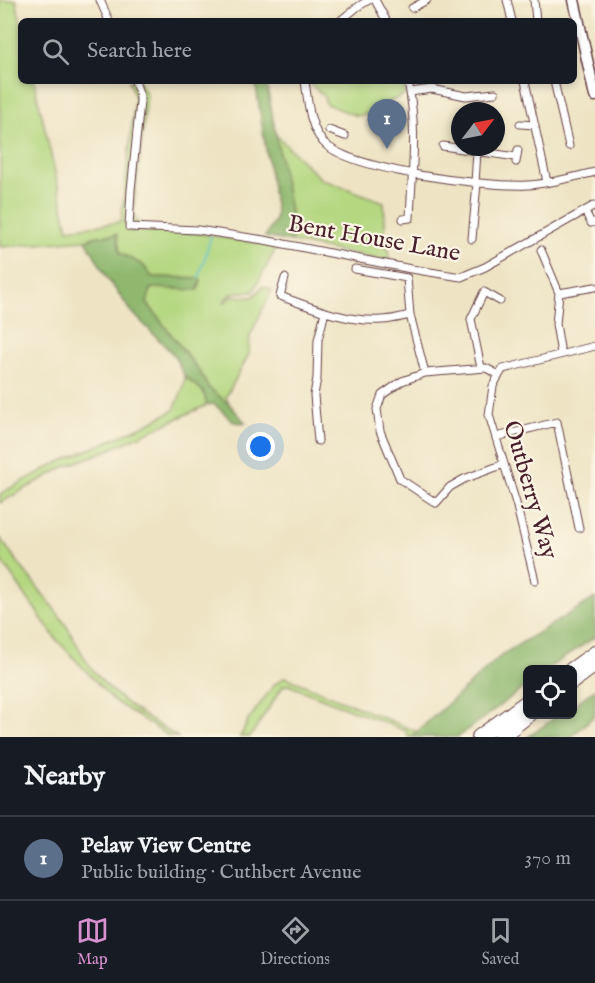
<!DOCTYPE html>
<html lang="en">
<head>
<meta charset="utf-8">
<style>
	body { margin:0; font-family:"IM FELL English",serif; background:#242831; color:#f1f3f6 }
	.controls { position:absolute; right:18px; bottom:18px; display:grid; overflow:hidden; border-radius:9px; box-shadow:0 3px 9px #0003 }
	.controls button { width:54px; height:54px; display:grid; place-items:center; padding:0; border:0; border-bottom:2px solid #363941; background:#171b24; color:#f1f3f6; font:30px sans-serif }
	.compass { position:absolute; left:451px; top:102px; width:54px; height:54px; border-radius:50%; background:#171b24; box-shadow:0 3px 9px #0003; rotate:58deg }
	.you { position:absolute; left:261px; top:447px; width:21px; height:21px; margin:-15px; border:4px solid #fff; border-radius:50%; background:#1a73e8; box-shadow:0 0 0 9px #1a73e833 }
	.badge { display:grid; place-items:center; width:39px; height:39px; border-radius:50%; background:#d690ce; color:#fff; font-size:20px; font-weight:700 }
	.pin { position:absolute; translate:-50% -50px; filter:drop-shadow(0 2px 3px #0008) }
	.pin::after { content:''; position:absolute; top:32px; width:21px; height:18px; background:inherit; clip-path:polygon(0 0,100% 0,50% 100%) }
	.list { margin:0; padding:0; list-style:none }
	h2 { display:flex; justify-content:space-between; align-items:center; height:78px; margin:0; padding:0 24px; font-size:26px }
	h2 small { font-size:20px; font-weight:400; color:#9ea1a6 }
	.list li { display:grid; grid-template-columns:39px 1fr auto; gap:18px; align-items:center; box-sizing:border-box; height:84px; padding:0 24px; border-top:2px solid #363941 }
	.list b { display:block; font-size:22px; white-space:nowrap }
	.list p { margin:0; font-size:20px; white-space:nowrap; color:#9ea1a6 }
	.list em { font-size:20px; font-style:normal; color:#9ea1a6 }
	.icon { flex:none; width:33px; height:33px; fill:none; stroke:currentColor; stroke-width:2; stroke-linecap:round; stroke-linejoin:round }
	.map { position:relative; flex:none; width:595px; height:737px; overflow:hidden }
	.search { position:absolute; background:#171b24; box-shadow:0 3px 9px #0003; left:18px; right:18px; top:18px; height:66px; display:flex; align-items:center; gap:15px; box-sizing:border-box; padding:0 21px; border-radius:9px; color:#9ea1a6; font-size:22px }
	.sheet { height:162px; background:#171b24 }
	nav { display:flex; justify-content:space-around; align-items:center; box-sizing:border-box; height:84px; border-top:2px solid #363941; background:#171b24; font-size:16px; color:#9ea1a6 }
	nav a { display:grid; justify-items:center; gap:3px }
	nav .on { color:#d690ce }
	.map>svg:first-child { display:block }
</style>
</head>
<body>
<div class="map">
<svg width="595" height="737" viewBox="0 0 595 737">
	<rect width="100%" height="100%" fill="#fcf5e5"/>
	<filter id="ink" filterUnits="userSpaceOnUse"><feTurbulence type="fractalNoise" baseFrequency=".0167" numOctaves="2"/><feDisplacementMap in="SourceGraphic" scale="12" xChannelSelector="R" yChannelSelector="G"/><feConvolveMatrix kernelMatrix="1 2 1 2 8 2 1 2 1" color-interpolation-filters="sRGB"/></filter>
	<filter id="wash" filterUnits="userSpaceOnUse"><feTurbulence type="fractalNoise" baseFrequency=".008" numOctaves="4" result="noise"/><feDisplacementMap in="SourceGraphic" scale="24" xChannelSelector="R" yChannelSelector="G"/><feGaussianBlur stdDeviation="1.35" result="paint"/><feColorMatrix in="noise" values="0 0 0 0 0 0 0 0 0 0 0 0 0 0 0 0 0 1.4 0 .05"/><feComposite in="paint" operator="in"/></filter>
	<g filter="url(#wash)">
		<rect width="100%" height="100%" fill="#eee4c4"/>
		<path fill="#b4d780" stroke="#7f7b56" stroke-width="1.5" d="M0,0H16L21,23V81H34L68,229L121,222L135,98L129,81H140L147,96L133,215L138,223L131,232C178,227 231,239 277,246L253,292C242,292 228,290 224,303L232,296L253,297L263,286L272,290L250,336L249,354L226,397L230,405L208,387L200,372L147,303L151,288L199,278L152,277L143,265L120,253L117,234L94,237L86,240L0,247Z
			M310,81H402L405,92L404,95L388,102L387,111L357,116L326,104L323,95L310,84Z
			M275,134L321,179L384,202L386,246L389,247V261L292,242L293,228Z
			M185,377L203,391L207,405L111,449L64,467L0,503V494L51,466L143,426L174,410L183,388Z
			M0,538C19,565 41,591 61,618C73,634 80,653 92,669C115,699 146,718 178,737H170L114,701L56,639L0,559Z
			M285,677L418,732L408,737L406,731L288,685L283,686L250,737H240L249,719L274,685Z"/>
		<path fill="#8fb86e" stroke="#6c6c4c" stroke-width="1.5" d="M255,81H266L293,228L292,242L265,237L275,220L276,212Z
			M117,234L120,253L143,265L152,277L199,278L201,281L198,290L151,288L147,303L200,372L208,387L230,405L246,423L234,422L214,404L207,405L203,391L185,377L174,355L132,312L107,278L86,240L94,237Z
			M595,598V637L547,669L528,670L527,685L458,737H411L503,654Z
			M595,689V715L571,737H528L559,715L572,714L573,706Z"/>
		<g fill="none" stroke-linecap="round" stroke-linejoin="round">
			<path stroke="#55bed2" stroke-width="1.5" d="M199,278L211,236"/>
		</g>
	</g>
	<g filter="url(#ink)">
		<g fill="none" stroke-linecap="round" stroke-linejoin="round">
			<defs>
				<path id="street" d="M100,0L109,21
					M375,0L386,20
					M507,0L512,21
					M534,0L536,21
					M359,6L369,0
					M412,8L427,0
					M340,21L356,8
					M135,81L140,96V102L131,190L129,227L198,230L264,240L411,269L461,277L485,267L595,205
					M305,81C308,101 309,126 323,142C350,171 487,187 527,185C550,184 573,177 595,172
					M525,81L547,182
					M554,81L569,146
					M410,92L432,89L466,96L495,93
					M520,124L535,125
					M329,130L345,136
					M443,146L516,157
					M516,162L518,150
					M475,183L477,151
					M585,211L591,223L595,222
					M403,219L410,218C412,169 418,131 408,81
					M472,239L477,183
					M541,250L559,293L556,324L561,354
					M355,269L407,278L410,315L425,373
					M285,278L280,296C311,307 348,323 382,320C391,320 401,317 410,315
					M559,293L595,287
					M481,368L471,319L484,292L500,301
					M499,375L493,386L489,415L516,503L535,581
					M496,437L557,422L579,528
					M318,441L314,395L317,378L318,340L325,312
					M504,464L464,479L450,487L436,503L400,479L380,431L377,409L382,395L402,381L425,373L486,368L499,375L503,369L595,346"/>
				<path id="primary" d="M574,0L595,96"/>
				<path id="highway" d="M571,670L595,653
					M572,682L595,665
					M479,737L528,701
					M501,737L530,714"/>
			</defs>
			<use href="#street" stroke="#633d42" stroke-width="9"/>
			<use href="#primary" stroke="#633d42" stroke-width="13"/>
			<use href="#highway" stroke="#633d42" stroke-width="16"/>
			<use href="#street" stroke="#fff" stroke-width="7"/>
			<use href="#primary" stroke="#fff" stroke-width="10"/>
			<use href="#highway" stroke="#fff" stroke-width="14"/>
		</g>
	</g>
	<g text-anchor="middle" dominant-baseline="central" stroke-width="4.5" stroke-linejoin="round" paint-order="stroke">
		<g font-size="24" fill="#4a1f2b" stroke="#fcf5e5">
			<text transform="translate(374 239) rotate(10)">Bent House Lane</text>
			<text transform="translate(530 490) rotate(74)">Outberry Way</text>
		</g>
	</g>
</svg>
<div class="controls">
<button><svg class="icon" aria-label="locate" viewBox="0 0 24 24"><circle cx="12" cy="12" r="6"/><path d="M12 2v4M12 18v4M2 12h4M18 12h4"/></svg></button>
</div>
<svg class="compass" viewBox="-18 -18 36 36"><path d="M0-13l5 13h-10z" fill="#e53935"/><path d="M0 13l5-13h-10z" fill="#9ea1a6"/></svg>
<div class="you"></div>
<div class="pin badge" style="left:387px;top:149px;background:#5c6f8a">1</div>
<div class="search"><svg class="icon" aria-label="search" viewBox="0 0 24 24"><circle cx="10" cy="10" r="6"/><path d="M15 15l6 6"/></svg>Search here</div>
</div>
<section class="sheet">
<h2>Nearby<small></small></h2>
<ul class="list">
<li><span class="badge" style="background:#5c6f8a">1</span><div><b>Pelaw View Centre</b><p>Public building · Cuthbert Avenue</p></div><em>370 m</em></li>
</ul>
</section>
<nav>
<a class="on"><svg class="icon" aria-label="map" viewBox="0 0 24 24"><path d="M3 6l6-2 6 2 6-2v14l-6 2-6-2-6 2zM9 4v14M15 6v14"/></svg>Map</a>
<a><svg class="icon" aria-label="directions" viewBox="0 0 24 24"><path d="M12 3l9 9-9 9-9-9zM9 14v-3h6M13 9l2 2-2 2"/></svg>Directions</a>
<a><svg class="icon" aria-label="saved" viewBox="0 0 24 24"><path d="M7 4h10v16l-5-4-5 4z"/></svg>Saved</a>
</nav>
</body>
</html>
